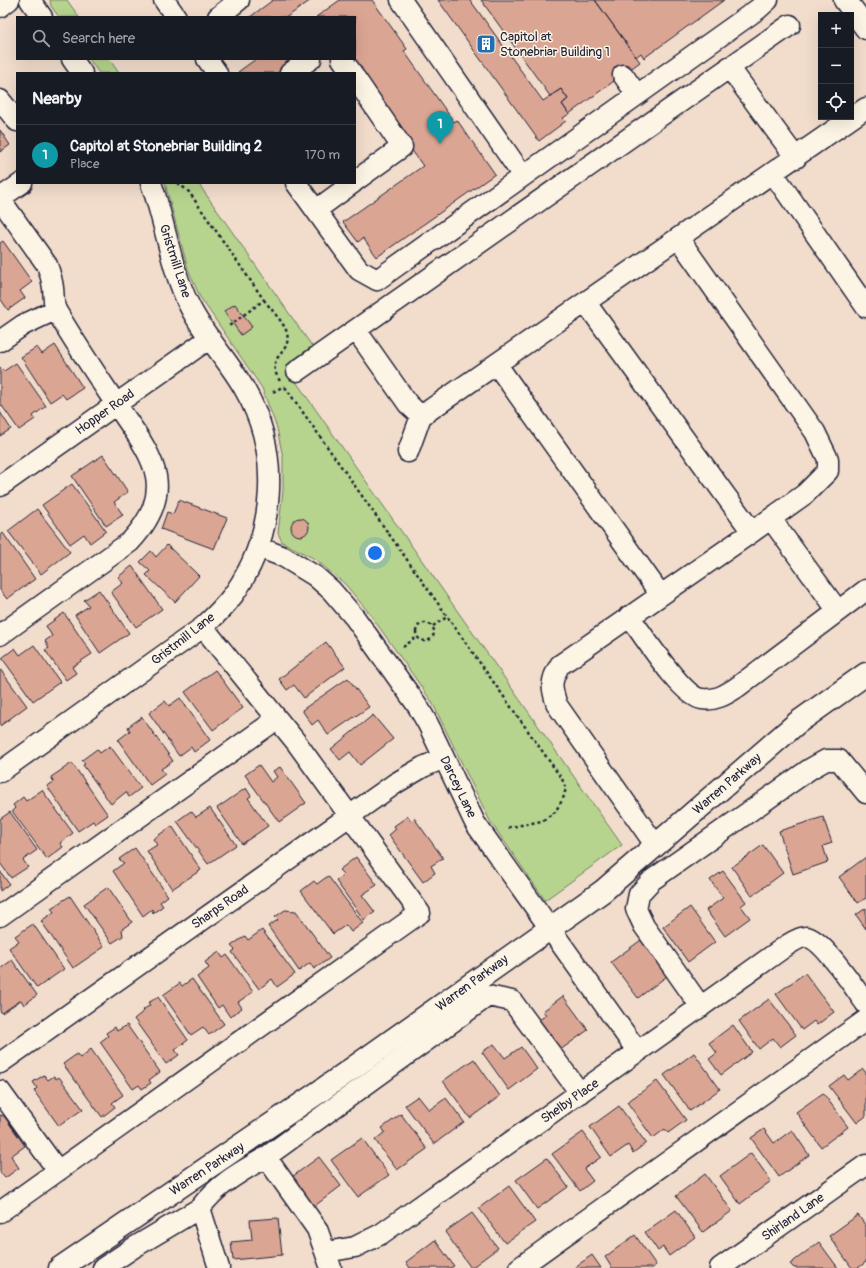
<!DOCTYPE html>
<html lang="en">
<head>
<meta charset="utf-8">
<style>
	body { margin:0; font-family:Pangolin,sans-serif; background:#20242c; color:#f1f3f6 }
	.controls { position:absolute; right:12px; top:12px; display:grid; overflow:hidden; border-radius:0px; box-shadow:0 4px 16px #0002 }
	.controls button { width:36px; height:36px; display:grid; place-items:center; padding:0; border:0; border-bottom:1px solid #363941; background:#171b24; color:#f1f3f6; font:20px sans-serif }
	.you { position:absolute; left:375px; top:553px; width:14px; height:14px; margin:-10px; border:3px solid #fff; border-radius:50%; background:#1a73e8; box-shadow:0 0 0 6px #1a73e833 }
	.badge { display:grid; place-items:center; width:26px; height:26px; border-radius:50%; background:#0f766e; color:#fff; font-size:13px; font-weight:700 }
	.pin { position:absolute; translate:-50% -33px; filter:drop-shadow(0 1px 2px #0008) }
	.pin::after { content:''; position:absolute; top:21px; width:14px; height:12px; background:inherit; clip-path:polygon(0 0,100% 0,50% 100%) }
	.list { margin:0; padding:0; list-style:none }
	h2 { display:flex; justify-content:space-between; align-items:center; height:52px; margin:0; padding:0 16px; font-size:17px }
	h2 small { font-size:13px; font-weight:400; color:#9ea1a6 }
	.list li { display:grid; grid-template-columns:26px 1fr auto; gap:12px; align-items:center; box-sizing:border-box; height:60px; padding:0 16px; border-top:1px solid #363941 }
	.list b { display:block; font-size:15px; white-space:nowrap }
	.list p { margin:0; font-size:13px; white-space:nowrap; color:#9ea1a6 }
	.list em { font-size:13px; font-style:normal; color:#9ea1a6 }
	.icon { flex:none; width:22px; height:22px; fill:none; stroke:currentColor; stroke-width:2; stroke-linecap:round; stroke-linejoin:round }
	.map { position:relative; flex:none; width:866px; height:1268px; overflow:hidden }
	.search { position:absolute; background:#171b24; box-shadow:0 4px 16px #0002; left:16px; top:16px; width:340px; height:44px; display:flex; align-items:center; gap:10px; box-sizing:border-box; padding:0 14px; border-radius:0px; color:#9ea1a6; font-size:15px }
	.panel { position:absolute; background:#171b24; box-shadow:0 4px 16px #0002; left:16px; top:72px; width:340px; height:112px; border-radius:0px }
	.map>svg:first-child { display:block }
</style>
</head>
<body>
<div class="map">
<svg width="866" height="1268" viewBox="0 0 866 1268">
	<rect width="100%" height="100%" fill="#f2ddcc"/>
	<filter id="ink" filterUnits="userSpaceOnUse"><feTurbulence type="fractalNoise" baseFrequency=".025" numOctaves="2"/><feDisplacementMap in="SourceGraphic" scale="8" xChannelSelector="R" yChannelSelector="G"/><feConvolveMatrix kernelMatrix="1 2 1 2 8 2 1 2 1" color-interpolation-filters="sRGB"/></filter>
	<g filter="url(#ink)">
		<path fill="#b6d48d" stroke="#6c7b64" d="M50,0H67L79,17H59L51,6Z
			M89,59H109L119,73H99Z
			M165,183H198L312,346L285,366L622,845L545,900L490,821L432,702L370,614L345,584L315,559L282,542L278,533L283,491V458L277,428L262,388L200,297L188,269Z"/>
		<path fill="#dba593" stroke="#22223b" d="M273,0H311L287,17H250Z
			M340,0H372L407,49L404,51L454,122L457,120L495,174L377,257L363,238L358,242L343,222L423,166L347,59H355V17H316Z
			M438,0H470L543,101L561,89L568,99L562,104L569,114L563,118L566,121L539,141Z
			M481,0H595L640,62L569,114L562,104L568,99L561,89L550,96Z
			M595,0H724L644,58L641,53L636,57Z
			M256,59H297L277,73H239L238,72Z
			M0,130L10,145L0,152Z
			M3,241L32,282L20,291L25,298L8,310L0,298V243Z
			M235,304L252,327L241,335L224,311Z
			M55,345L83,388L66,399L62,394L50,402L21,357L37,347L42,354Z
			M16,363L46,406L33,416L35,419L19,430L0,403V367L4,371Z
			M0,412L11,429L0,436Z
			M103,455L128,492L114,502L123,515L106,526L72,476Z
			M72,484L106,531L90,543L84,534L70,544L42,505Z
			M179,500L227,518L214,549L161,529L167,512L173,514Z
			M37,509L70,552L41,574L8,531Z
			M291 527a9 9 0 1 1 18 0a9 9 0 1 1-18 0Z
			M3,533L35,579L7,599L0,590V535Z
			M167,545L199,576L175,602L146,575L150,571L140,562L151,551L156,557Z
			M132,566L162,609L136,627L111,592L123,583L118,577Z
			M99,590L129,633L100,653L75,615L89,606L84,600Z
			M64,613L92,654L72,667L76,673L66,680L45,650L49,648L45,641L52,636L46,626Z
			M326,642L345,667L304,698L294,685L287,690L279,679Z
			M34,645L60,682L33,701L2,658L15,648L20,655Z
			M0,669L27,706L0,726Z
			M215,670L243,708L213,730L185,692Z
			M348,678L369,707L328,735L318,720L312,725L302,710Z
			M180,698L210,740L194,752L191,747L179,756L149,713L165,701L169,706Z
			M373,715L393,739L360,765L350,752L340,760L331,749Z
			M142,717L173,761L161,769L165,774L150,785L118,740L130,731L128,727Z
			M110,746L141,788L129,797L126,792L111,804L83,765L85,764L82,760L97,749L100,753Z
			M72,763L108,815L95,824L93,821L78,831L47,786L54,782L51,777Z
			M259,765L271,782L277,777L273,771L280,767L306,803L279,822L245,775Z
			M246,788L251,796L248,798L268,826L242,844L217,808Z
			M42,790L73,833L60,843L63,847L47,859L12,811L15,808L13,805L23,797L26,801Z
			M210,808L236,845L208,864L177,821L191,811L196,817Z
			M10,812L37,850L23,860L28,867L11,878L0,863V819Z
			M408,816L411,821L414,818L443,858L431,866L435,873L423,882L389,835L396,829L394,826Z
			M823,817L832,843L823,846L828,862L793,874L779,831Z
			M172,826L201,870L172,889L147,851L157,845L153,839Z
			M763,845L783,873L752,896L732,867Z
			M135,848L168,896L160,902L163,906L153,913L152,909L143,916L113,871L124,863L119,859Z
			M356,857L377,885L362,895L375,912L364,920L336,881L344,875L339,870Z
			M866,857V898L858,903L839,877Z
			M0,871L9,884L0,891Z
			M723,871L746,902L741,906L750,918L725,936L706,910L723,898L710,880Z
			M328,876L363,923L351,932L346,925L333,934L301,891L314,881L317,884Z
			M108,887L132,922L122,929L123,936L112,943L84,904Z
			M70,896L104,947L73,968L41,921L54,912L51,908Z
			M690,907L715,942L688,962L663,927Z
			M866,908V929L856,915Z
			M285,910L296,911L330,958L314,969L310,963L299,971L268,926L278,920L275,917Z
			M33,924L64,969L37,988L9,948L19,941L15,936Z
			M262,930L295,974L277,987L272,979L259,989L232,952L235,950L231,946L245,936L248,940Z
			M641,940L667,976L638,998L611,962Z
			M219,952L223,958L227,955L253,992L238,1002L242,1008L230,1017L222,1005L218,1008L197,977L209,968L205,962Z
			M12,960L37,995L24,1005L21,1000L2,1013L0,1011V969Z
			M805,973L834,1012L817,1025L814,1021L802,1030L776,994Z
			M192,979L224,1024L209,1035L203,1027L191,1035L163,995L180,983L182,986Z
			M563,996L588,1030L556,1053L535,1023L546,1015L543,1011Z
			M158,997L188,1040L175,1050L179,1055L166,1064L134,1019L144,1011L143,1010L150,1005L148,1003Z
			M769,999L796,1035L780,1047L773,1038L759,1049L739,1021Z
			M127,1025L160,1072L149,1080L151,1083L142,1089L139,1085L133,1089L100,1042L108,1036L106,1033L115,1027L117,1031Z
			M733,1025L752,1052L721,1075L709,1059L717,1053L709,1043Z
			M494,1044L505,1058L521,1047L537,1069L509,1090L482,1052Z
			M91,1049L123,1095L112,1103L115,1107L102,1117L63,1064L77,1054L80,1058Z
			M694,1053L720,1089L690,1111L664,1075Z
			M474,1059L500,1096L470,1118L443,1081Z
			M863,1069L866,1073V1116L857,1123L829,1086L844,1075L848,1080Z
			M44,1075L48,1080L54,1076L56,1079L59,1077L83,1109L59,1126L34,1091L37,1088L33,1082Z
			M657,1081L686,1120L668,1133L665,1129L653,1138L627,1102Z
			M823,1093L848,1127L821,1147L796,1112Z
			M418,1096L429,1110L446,1098L464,1122L434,1144L405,1105Z
			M619,1106L646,1143L633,1153L628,1145L611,1157L590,1127Z
			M401,1114L427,1149L397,1170L375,1140L385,1132L382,1128Z
			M0,1115L4,1116L25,1146L11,1156L19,1168L5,1178L0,1172Z
			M764,1129L774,1143L792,1130L809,1155L779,1177L751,1138Z
			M583,1132L601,1157L584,1169L593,1181L580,1191L552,1154Z
			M362,1138L389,1175L358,1197L331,1160Z
			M751,1153L771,1181L740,1204L720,1176Z
			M319,1157L341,1186L312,1208L289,1179Z
			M547,1158L568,1187L537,1209L516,1180Z
			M705,1174L732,1211L703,1232L676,1196Z
			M509,1186L535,1222L505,1243L479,1208Z
			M676,1210L695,1237L669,1256L663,1247L658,1251L645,1232Z
			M472,1213L498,1248L471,1268L445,1232Z
			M858,1215L866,1226V1262L858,1268H852L829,1236Z
			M278,1218L282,1255L233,1260L231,1242L252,1240L250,1220Z
			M635,1235L656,1265L652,1268H612L605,1257Z
			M435,1240L454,1266L450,1268H410L406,1262Z
			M819,1242L838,1268H794L790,1264Z
			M592,1255L601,1268H574L575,1267Z"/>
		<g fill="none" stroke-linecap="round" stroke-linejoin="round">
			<defs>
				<path id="minor" d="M30,0L42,17
					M164,0L176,17
					M401,0L523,176
					M0,7L9,0
					M218,17L239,0
					M72,59L82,73
					M207,59L217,73
					M342,59L352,73
					M729,67L796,158
					M290,73L311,59
					M623,75L637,95
					M355,78L402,147L355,181
					M0,100L17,121
					M773,173L866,307
					M296,183L359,270L377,280L758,9L768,0
					M0,198L22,183
					M0,199L47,265C50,273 52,280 53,288C54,296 53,306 57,312C75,343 96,374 116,404C150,454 181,487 130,542L0,635
					M316,210L353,183
					M586,303L752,532
					M356,330L408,404L421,416
					M0,341L23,325L55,310
					M497,365L660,594
					M297,371L790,25
					M408,452L421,416L866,108
					M0,486L210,338
					M771,519L838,611
					M258,547L284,557L315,576L331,590L355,618L417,705L428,724L475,823L638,1052
					M629,616C642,633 682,697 702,699C715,701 725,695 736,688L866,590
					M0,772L203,627C214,617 225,606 234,594C275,535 282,454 245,390C229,361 205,337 190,307C170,268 166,224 151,183
					M656,846L557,705C551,687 550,681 560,665L752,532L805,494L828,471V459L815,432L679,239
					M0,916L277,719
					M701,1007L644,926L636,909L639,894L652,880L810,769L826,760H839L866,793
					M0,1063L396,783L423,767L444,758
					M0,1091L58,1171
					M266,1157L317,1229L331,1268
					M0,1212L420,913L296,742L203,627
					M326,1252L355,1247L381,1234L786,946C791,943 799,937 806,937C822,938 856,990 866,1004
					M103,1268L133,1248L200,1208
					M219,1268L200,1208C218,1184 240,1172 266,1157L488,996L512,1001L580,1093
					M519,1268L866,1020
					M720,1268L866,1165"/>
				<path id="major" d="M845,0L866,28
					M60,1268L319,1092L603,891L797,723L866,674"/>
			</defs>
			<use href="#minor" stroke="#22223b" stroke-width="23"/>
			<use href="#major" stroke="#22223b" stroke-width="25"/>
			<path stroke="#22223b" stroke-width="2.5" stroke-dasharray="3 3" stroke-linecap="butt" d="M178,183L189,192L264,300L229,326
				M264,300C270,308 285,324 287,333C292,356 263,355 280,381
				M285,387L562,779L566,788L563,799L555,812L542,821L506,828
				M273,392L284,386
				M416 632a9 9 0 1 1 18 0a9 9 0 1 1-18 0Z
				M433,626L447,617
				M403,647L417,637"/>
			<use href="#minor" stroke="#fcf5e5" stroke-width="20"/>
			<use href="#major" stroke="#fcf5e5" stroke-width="22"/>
		</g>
	</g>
	<defs>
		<symbol id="building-square" viewBox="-11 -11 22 22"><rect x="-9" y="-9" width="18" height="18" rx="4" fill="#1f6fb2" stroke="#fcf5e5"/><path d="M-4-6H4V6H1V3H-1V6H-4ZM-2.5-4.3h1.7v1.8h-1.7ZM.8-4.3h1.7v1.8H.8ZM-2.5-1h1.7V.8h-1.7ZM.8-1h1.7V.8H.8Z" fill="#fff"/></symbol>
	</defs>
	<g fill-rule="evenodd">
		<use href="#building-square" x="475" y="33" width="22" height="22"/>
	</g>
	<g text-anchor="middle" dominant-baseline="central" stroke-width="3" stroke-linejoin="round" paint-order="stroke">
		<g font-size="13" fill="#22223b" stroke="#fcf5e5" text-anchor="start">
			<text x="500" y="37">Capitol at<tspan x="500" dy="15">Stonebriar Building 1</tspan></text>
		</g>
		<g font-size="13" fill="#22223b" stroke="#fcf5e5">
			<text transform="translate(175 261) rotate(72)">Gristmill Lane</text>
			<text transform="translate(105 412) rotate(-35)">Hopper Road</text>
			<text transform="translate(183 639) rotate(-38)">Gristmill Lane</text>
			<text transform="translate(727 784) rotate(-41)">Warren Parkway</text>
			<text transform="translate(458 787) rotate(64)">Darcey Lane</text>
			<text transform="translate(220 907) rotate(-35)">Sharps Road</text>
			<text transform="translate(472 983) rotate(-36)">Warren Parkway</text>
			<text transform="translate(570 1101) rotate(-35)">Shelby Place</text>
			<text transform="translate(207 1169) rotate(-33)">Warren Parkway</text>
			<text transform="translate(793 1217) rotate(-35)">Shirland Lane</text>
		</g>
	</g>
</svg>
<div class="controls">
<button>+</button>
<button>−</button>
<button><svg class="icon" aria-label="locate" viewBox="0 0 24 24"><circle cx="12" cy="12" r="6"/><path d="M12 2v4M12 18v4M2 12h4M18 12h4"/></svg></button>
</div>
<div class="you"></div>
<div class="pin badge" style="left:440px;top:144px;background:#0f9aa8">1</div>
<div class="search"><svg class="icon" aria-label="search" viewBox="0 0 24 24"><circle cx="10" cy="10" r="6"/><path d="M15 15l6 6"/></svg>Search here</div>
<section class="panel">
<h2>Nearby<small></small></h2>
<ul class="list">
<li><span class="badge" style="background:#0f9aa8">1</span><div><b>Capitol at Stonebriar Building 2</b><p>Place</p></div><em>170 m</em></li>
</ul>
</section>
</div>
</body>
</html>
